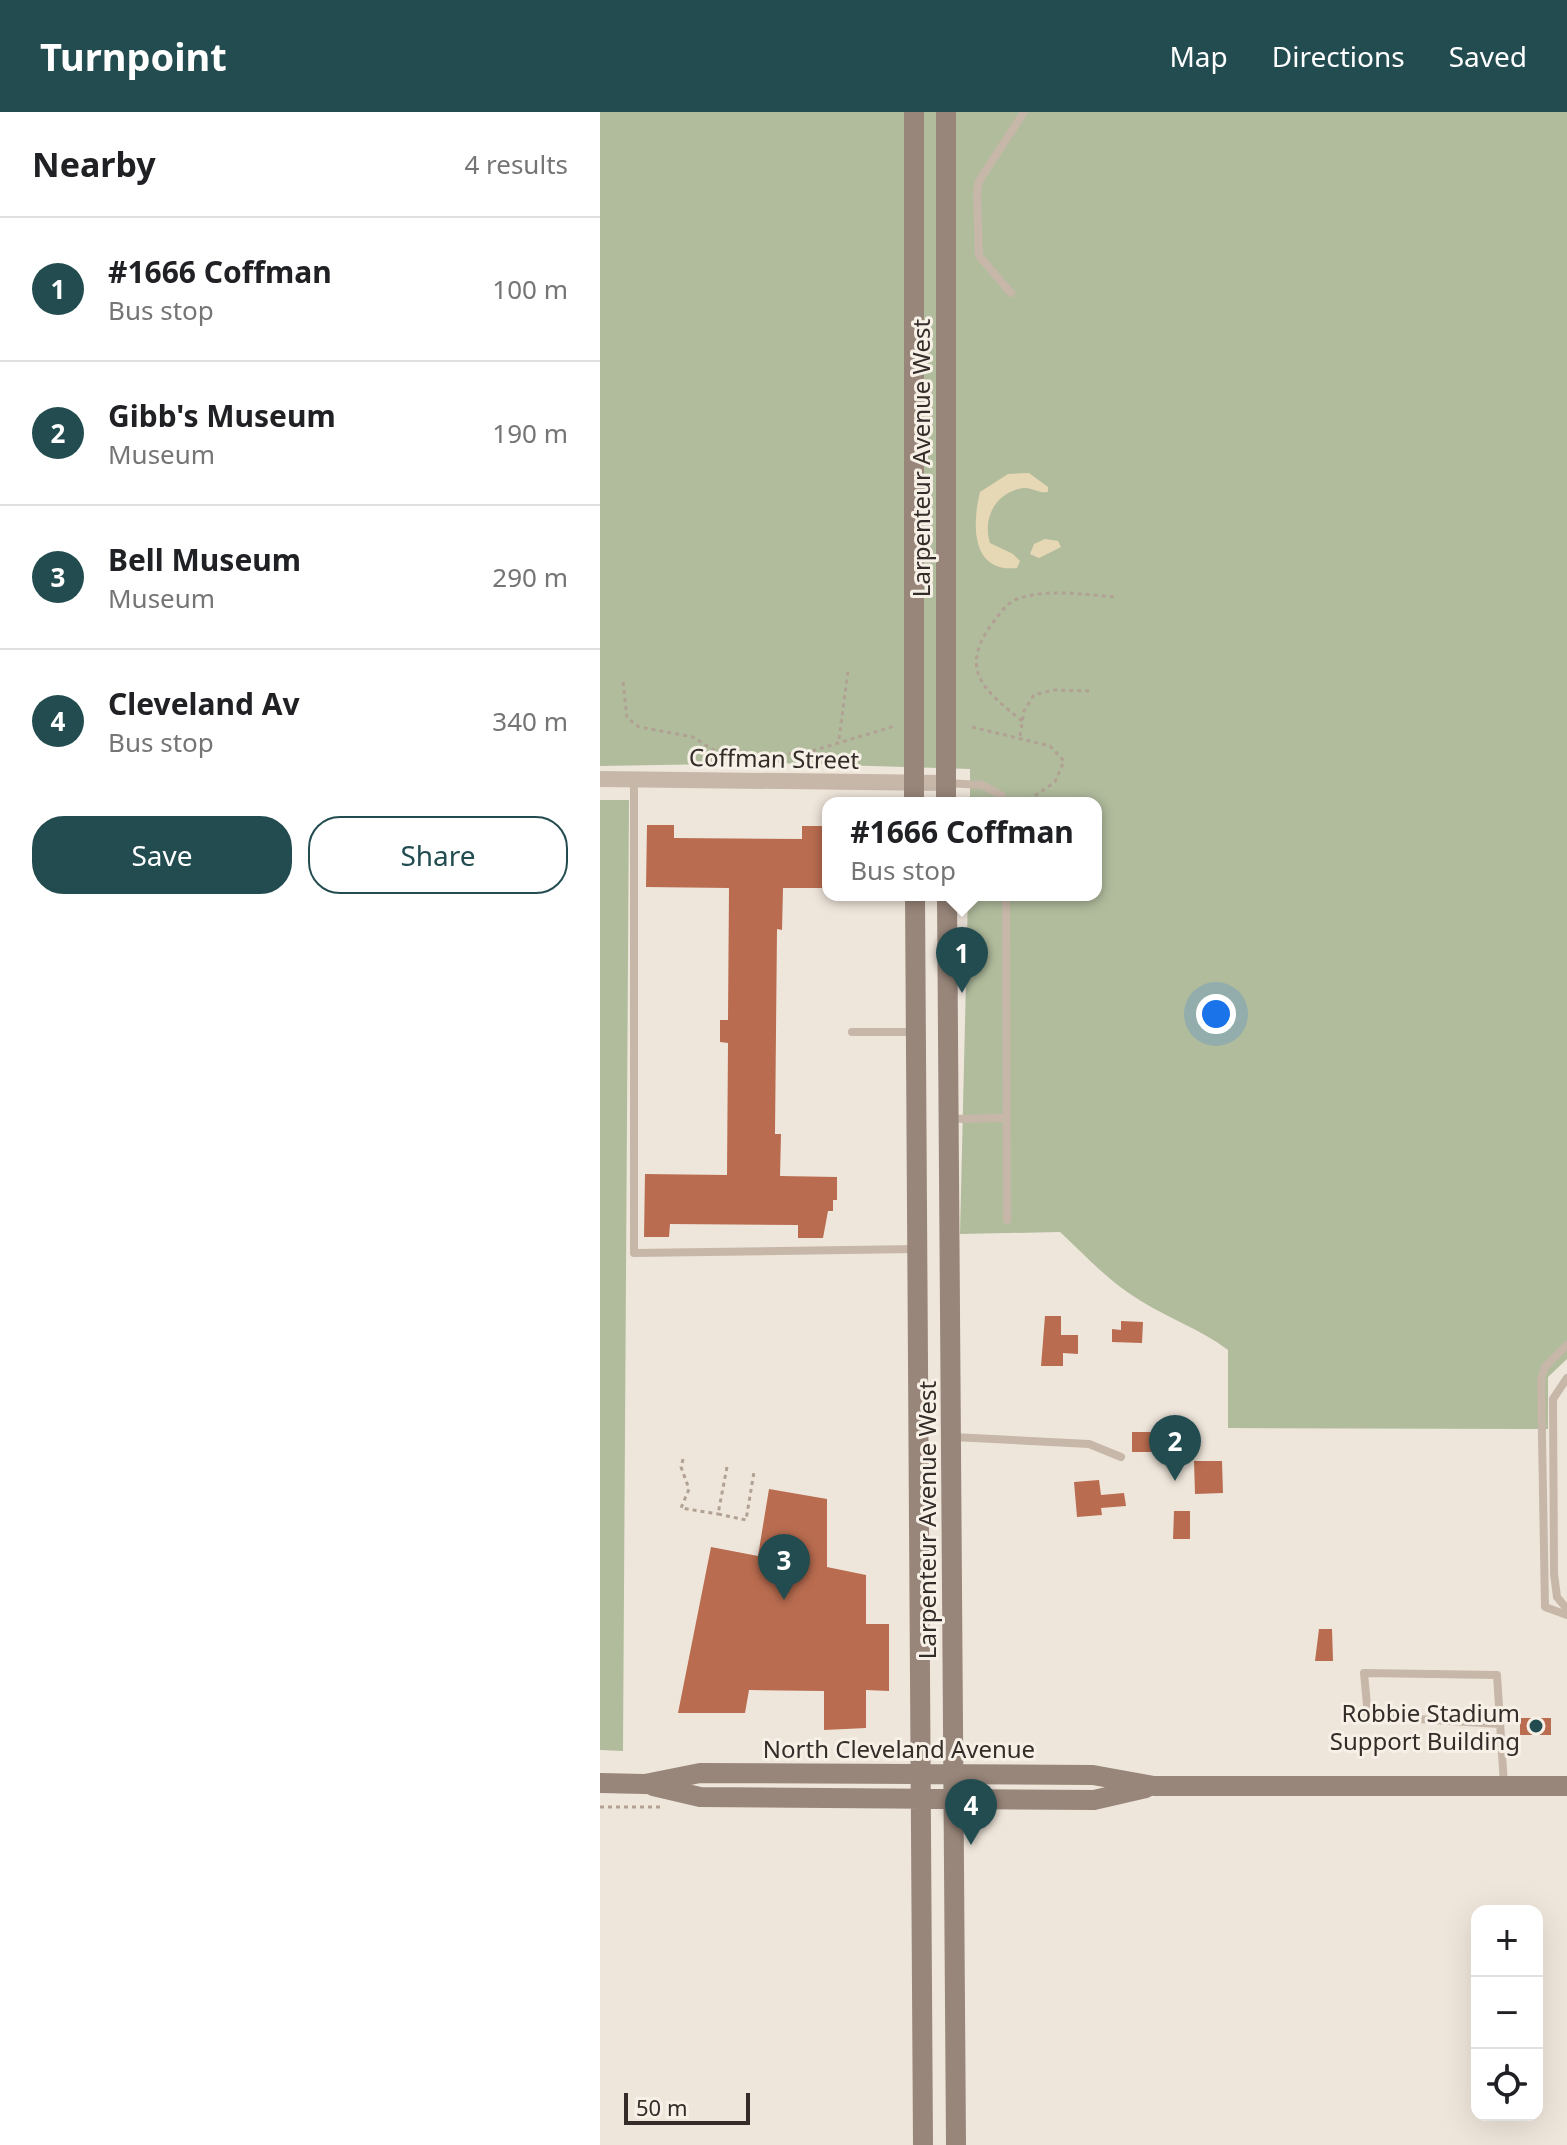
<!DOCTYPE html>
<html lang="en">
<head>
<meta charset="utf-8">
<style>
	body { margin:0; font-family:"Noto Sans",sans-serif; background:#f6f6f6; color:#202124 }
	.controls { position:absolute; right:24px; bottom:24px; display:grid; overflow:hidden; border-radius:16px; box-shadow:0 8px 32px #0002 }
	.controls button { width:72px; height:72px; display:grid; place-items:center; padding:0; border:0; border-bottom:2px solid #e0e0e0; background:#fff; color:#202124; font:40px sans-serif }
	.scale { position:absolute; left:24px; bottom:20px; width:126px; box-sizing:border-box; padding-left:8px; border:4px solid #332c28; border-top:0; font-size:22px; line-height:28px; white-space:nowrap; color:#332c28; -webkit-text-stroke:6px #f7f0e7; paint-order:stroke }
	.you { position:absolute; left:616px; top:902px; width:28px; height:28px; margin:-20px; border:6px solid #fff; border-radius:50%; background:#1a73e8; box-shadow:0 0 0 12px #1a73e833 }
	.badge { display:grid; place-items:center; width:52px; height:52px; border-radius:50%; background:#224c50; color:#fff; font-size:26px; font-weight:700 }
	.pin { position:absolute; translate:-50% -66px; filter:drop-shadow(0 2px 4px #0008) }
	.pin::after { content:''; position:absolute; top:42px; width:28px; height:24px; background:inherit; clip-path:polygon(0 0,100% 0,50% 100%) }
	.popup { position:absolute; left:222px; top:685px; width:280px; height:104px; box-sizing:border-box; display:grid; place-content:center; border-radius:16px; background:#fff; filter:drop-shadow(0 2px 6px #0005); font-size:26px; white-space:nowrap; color:#757577 }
	.popup b { font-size:30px; color:#202124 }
	.popup::after { content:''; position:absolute; left:50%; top:100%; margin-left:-16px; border:16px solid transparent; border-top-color:#fff }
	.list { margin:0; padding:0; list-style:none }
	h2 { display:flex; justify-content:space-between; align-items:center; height:104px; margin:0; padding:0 32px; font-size:34px }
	h2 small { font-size:26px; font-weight:400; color:#757577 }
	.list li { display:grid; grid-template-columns:52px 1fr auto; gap:24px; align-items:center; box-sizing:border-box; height:144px; padding:0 32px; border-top:2px solid #e0e0e0 }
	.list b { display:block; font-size:30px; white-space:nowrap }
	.list p { margin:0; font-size:26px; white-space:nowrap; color:#757577 }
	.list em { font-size:26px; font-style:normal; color:#757577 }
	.actions { display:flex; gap:16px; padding:24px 32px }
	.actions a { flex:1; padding:18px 0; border:2px solid #224c50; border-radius:32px; text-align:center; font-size:28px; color:#224c50 }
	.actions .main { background:#224c50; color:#fff }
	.icon { flex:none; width:44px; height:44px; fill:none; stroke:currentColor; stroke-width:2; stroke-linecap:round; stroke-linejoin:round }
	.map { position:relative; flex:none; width:967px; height:2033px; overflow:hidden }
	header { display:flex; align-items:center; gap:48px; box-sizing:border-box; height:112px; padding:0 40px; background:#224c50; color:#fff }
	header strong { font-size:38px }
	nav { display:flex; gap:44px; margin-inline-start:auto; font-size:28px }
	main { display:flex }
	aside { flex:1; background:#fff }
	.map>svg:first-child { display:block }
</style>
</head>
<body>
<header>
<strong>Turnpoint</strong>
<nav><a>Map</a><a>Directions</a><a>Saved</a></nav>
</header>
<main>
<aside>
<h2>Nearby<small>4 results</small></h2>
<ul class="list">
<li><span class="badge">1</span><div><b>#1666 Coffman</b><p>Bus stop</p></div><em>100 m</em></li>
<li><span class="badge">2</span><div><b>Gibb's Museum</b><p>Museum</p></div><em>190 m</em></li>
<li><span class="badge">3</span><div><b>Bell Museum</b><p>Museum</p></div><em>290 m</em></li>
<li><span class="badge">4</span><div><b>Cleveland Av</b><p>Bus stop</p></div><em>340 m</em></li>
</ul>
<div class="actions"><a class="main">Save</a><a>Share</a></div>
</aside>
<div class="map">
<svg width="967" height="2033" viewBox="0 0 967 2033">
	<rect width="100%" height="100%" fill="#efe6db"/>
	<path fill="#b1bc9d" d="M0,0H967V1247L948,1265V1317L628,1316V1238C600,1217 570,1207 541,1189C510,1171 486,1144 460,1120L360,1122L368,783H496V691H370V657L173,651L0,654Z
		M0,688H29L23,1639L0,1638Z"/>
	<path fill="#e7d8b5" d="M429,361L448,375V380C439,382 433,375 423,376C396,380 382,406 390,431L413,442L420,449L417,456C371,461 372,413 380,380L408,362Z
		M445,427L458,429L461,435L439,446L430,442L434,432Z"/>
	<path fill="#b96c4f" d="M47,713H74V726L202,727V714H227L228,776H183L182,818L177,817L175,1022H181L180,1064L237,1065V1088H233V1099H228L223,1126H198V1113L70,1112L69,1125H44L45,1062L127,1063L128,931L120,930V908H128L129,776L46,775Z
		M445,1204H461V1223H478V1242L463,1241V1254H441Z
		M521,1209L543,1210L542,1231L512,1230V1217L521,1218Z
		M532,1320H589V1340H532Z
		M594,1349H622L623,1381L595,1382Z
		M499,1368L501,1383L524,1381L526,1394L501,1396L502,1403L477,1405L474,1370Z
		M169,1377L227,1387V1455L266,1463V1512H289V1579L266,1578V1616L224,1618V1579L149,1578L145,1601H78L111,1435L158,1444Z
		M574,1399H590V1427H573Z
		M719,1517H732L733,1549H715Z
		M920,1606H951V1623H920Z"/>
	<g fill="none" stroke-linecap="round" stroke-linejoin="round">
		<path stroke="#b1a193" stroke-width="3" stroke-dasharray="4 4" stroke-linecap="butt" d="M23,570L27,606L39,615L93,625L126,646L205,641L295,614
			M422,609C386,579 358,560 391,513C399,503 405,492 417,487C448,476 485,483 517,485
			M372,615L450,634L464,649L455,670L424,691
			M420,624L424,599L434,583L453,578L490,579
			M239,627L248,559
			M83,1347L81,1355L89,1377L81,1396L118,1402
			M127,1355L118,1402L146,1408L154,1360
			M0,1695H60"/>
		<path stroke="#c6b7a9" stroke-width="8" d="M411,181L379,144L377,79L379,69L424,0
			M34,668V1141L316,1137
			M347,671L382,673L402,684L404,691
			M406,783L407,1108
			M252,920H316
			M350,1007L406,1006
			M967,1233L945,1255L941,1267L945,1495L967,1503
			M967,1266L953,1287L954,1462L957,1485L967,1497
			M353,1325L489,1332L521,1345
			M900,1612L768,1604L764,1561L897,1563L904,1673"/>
		<path stroke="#c6b7a9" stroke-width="16" d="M0,667L346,671"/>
		<path stroke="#99867a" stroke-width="20" d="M314,0V691
			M346,0V691
			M315,783L323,2033
			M347,783L356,2033
			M0,1671L45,1672L100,1661L493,1663L554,1674H967
			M53,1674L100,1685L494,1688L546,1676"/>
	</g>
	<circle fill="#224c50" stroke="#f7f0e7" stroke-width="3" cx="936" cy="1614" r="8"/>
	<g text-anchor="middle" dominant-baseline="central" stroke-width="6" stroke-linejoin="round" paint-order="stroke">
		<g font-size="24" fill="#332c28" stroke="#f7f0e7">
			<text transform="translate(320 346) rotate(-90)">Larpenteur Avenue West</text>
			<text transform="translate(174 646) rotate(1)">Coffman Street</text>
			<text transform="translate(326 1408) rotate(-90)">Larpenteur Avenue West</text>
			<text x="299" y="1636">North Cleveland Avenue</text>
		</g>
		<g font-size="24" fill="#332c28" stroke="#f7f0e7" text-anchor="end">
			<text x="920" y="1600">Robbie Stadium<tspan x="920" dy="28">Support Building</tspan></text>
		</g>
	</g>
</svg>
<div class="controls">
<button>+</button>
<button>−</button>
<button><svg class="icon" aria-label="locate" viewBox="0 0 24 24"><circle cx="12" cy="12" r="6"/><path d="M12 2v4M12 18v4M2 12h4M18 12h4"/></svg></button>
</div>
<div class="scale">50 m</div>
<div class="you"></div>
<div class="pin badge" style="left:362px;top:881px">1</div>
<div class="popup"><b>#1666 Coffman</b>Bus stop</div>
<div class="pin badge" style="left:575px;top:1369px">2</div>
<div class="pin badge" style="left:184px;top:1488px">3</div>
<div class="pin badge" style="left:371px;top:1733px">4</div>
</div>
</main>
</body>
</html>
